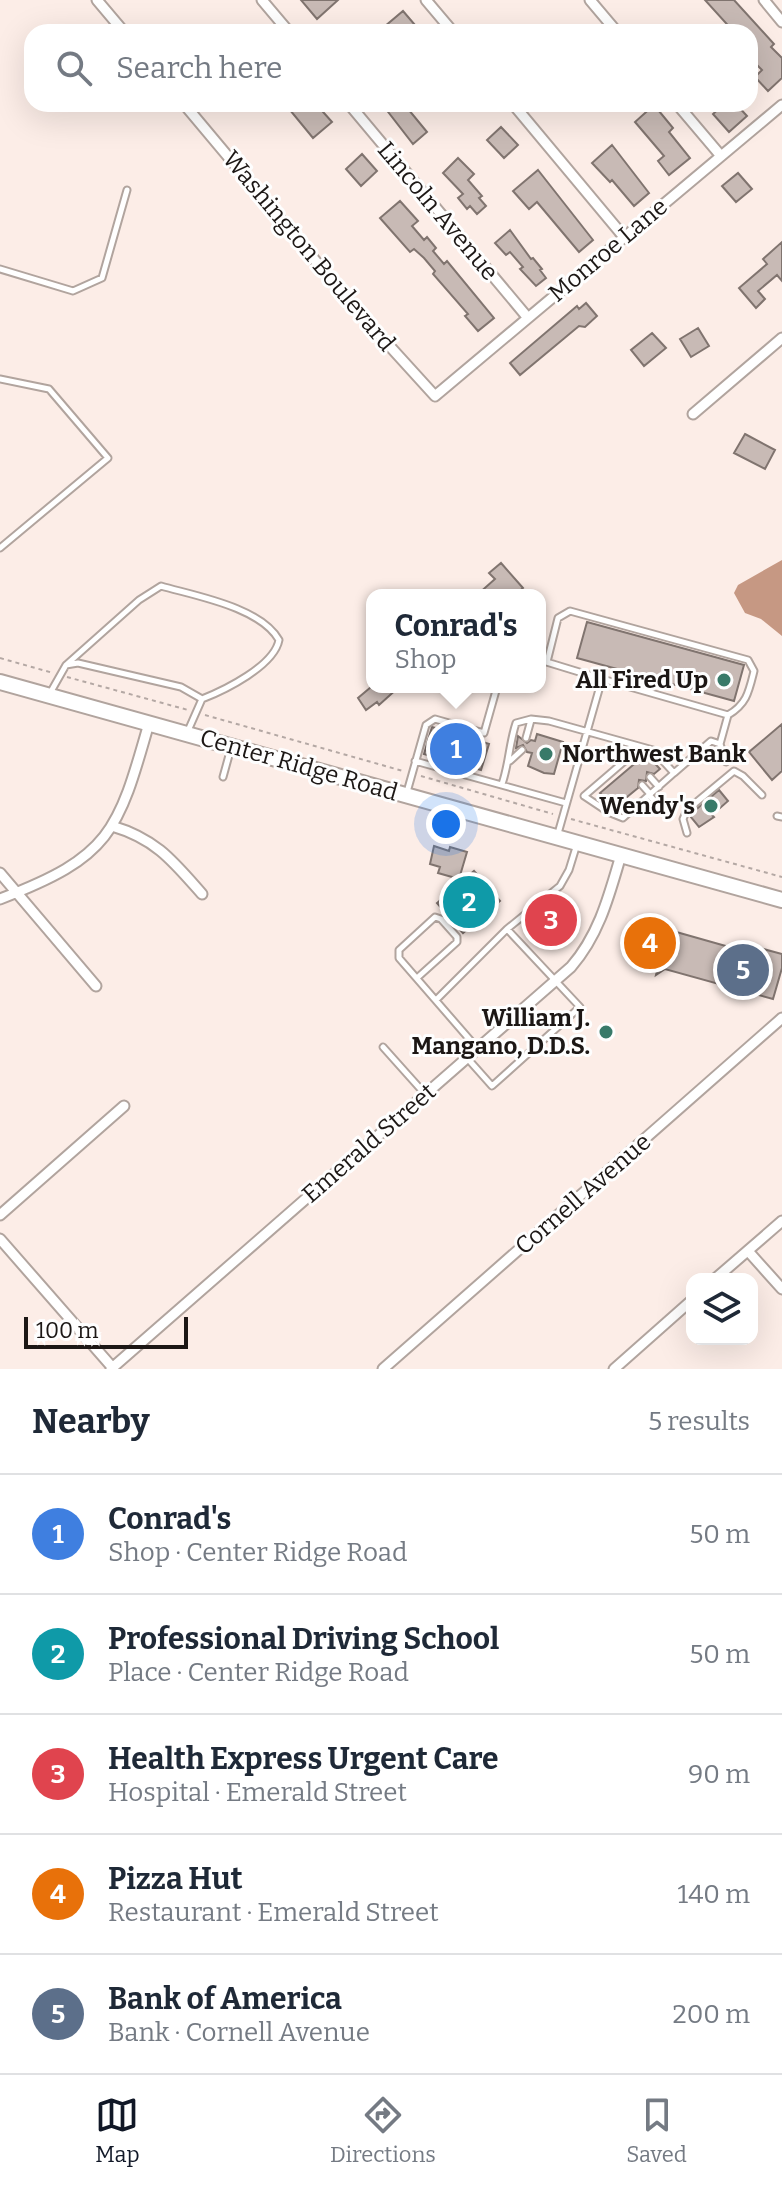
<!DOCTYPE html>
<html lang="en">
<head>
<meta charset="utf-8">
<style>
	body { margin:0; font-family:Bitter,serif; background:#f6f6f7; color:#1f2937 }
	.controls { position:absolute; right:24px; bottom:24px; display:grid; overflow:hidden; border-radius:16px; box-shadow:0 8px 32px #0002 }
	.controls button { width:72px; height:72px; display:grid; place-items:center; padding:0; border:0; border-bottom:2px solid #e0e1e3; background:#fff; color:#1f2937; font:40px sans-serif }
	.scale { position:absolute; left:24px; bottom:20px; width:164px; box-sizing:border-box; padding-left:8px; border:4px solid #1c1715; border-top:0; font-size:22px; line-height:28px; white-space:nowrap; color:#1c1715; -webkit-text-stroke:6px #fefefe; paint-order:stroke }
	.you { position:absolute; left:446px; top:824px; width:28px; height:28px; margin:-20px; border:6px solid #fff; border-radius:50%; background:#1a73e8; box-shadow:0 0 0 12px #1a73e833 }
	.badge { display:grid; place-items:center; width:52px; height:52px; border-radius:50%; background:#111827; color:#fff; font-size:26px; font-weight:700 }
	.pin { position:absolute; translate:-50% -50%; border:4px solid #fff; box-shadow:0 2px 8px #0006 }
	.popup { position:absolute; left:366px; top:589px; width:180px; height:104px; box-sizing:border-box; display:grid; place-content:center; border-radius:16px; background:#fff; filter:drop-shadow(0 2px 6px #0005); font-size:26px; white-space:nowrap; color:#747a83 }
	.popup b { font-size:30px; color:#1f2937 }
	.popup::after { content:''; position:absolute; left:50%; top:100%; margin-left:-16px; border:16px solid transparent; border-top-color:#fff }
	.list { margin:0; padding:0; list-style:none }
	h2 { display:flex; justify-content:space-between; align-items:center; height:104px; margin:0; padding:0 32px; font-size:34px }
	h2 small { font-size:26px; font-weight:400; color:#747a83 }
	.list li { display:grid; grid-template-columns:52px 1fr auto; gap:24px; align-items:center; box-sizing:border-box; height:120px; padding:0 32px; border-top:2px solid #e0e1e3 }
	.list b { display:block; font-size:30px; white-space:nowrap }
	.list p { margin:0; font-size:26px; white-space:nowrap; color:#747a83 }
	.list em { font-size:26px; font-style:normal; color:#747a83 }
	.icon { flex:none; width:44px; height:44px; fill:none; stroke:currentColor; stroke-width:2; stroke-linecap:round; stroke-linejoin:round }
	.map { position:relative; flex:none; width:782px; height:1369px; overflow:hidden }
	.search { position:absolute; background:#fff; box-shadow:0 8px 32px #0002; left:24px; right:24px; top:24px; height:88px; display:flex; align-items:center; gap:20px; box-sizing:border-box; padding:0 28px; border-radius:24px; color:#747a83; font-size:30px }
	.sheet { height:704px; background:#fff }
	nav { display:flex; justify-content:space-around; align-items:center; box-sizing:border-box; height:112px; border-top:2px solid #e0e1e3; background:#fff; font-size:22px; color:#747a83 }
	nav a { display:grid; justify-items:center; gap:4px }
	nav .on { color:#111827 }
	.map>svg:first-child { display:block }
</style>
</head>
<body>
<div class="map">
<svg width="782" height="1369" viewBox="0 0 782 1369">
	<rect width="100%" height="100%" fill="#fcede7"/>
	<path fill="#c69883" d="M782,560V636L761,619L745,613L734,593L738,585Z"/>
	<path fill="#c8bab5" stroke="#80746f" stroke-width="2" d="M301,0H338L317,19Z
		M705,0H734L774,44L771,47L782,58V78L768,91L755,77L762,70L750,58V32H734Z
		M403,11L421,32H378Z
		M285,104H316L332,122L313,138Z
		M382,104H404L427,132L413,144Z
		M724,104H736L747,116L729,132L713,114Z
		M654,105L673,128L669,132L690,158L669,175L658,161L664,156L635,122Z
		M501,127L518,145L504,158L487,140Z
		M612,145L649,193L634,206L612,180L610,182L592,163Z
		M362,154L377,171L361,186L346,169Z
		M458,158L474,174L468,180L482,196L479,198L486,206L477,214L470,206L467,209L458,198L463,194L443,173Z
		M538,170L593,240L579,252L537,202L529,209L513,191Z
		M738,173L752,189L736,202L722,186Z
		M400,201L418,221L412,226L424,240L427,237L436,248L433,251L444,264L447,261L494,318L478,331L465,316L468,314L433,274L435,271L424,258L414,249L410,252L380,218Z
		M510,230L531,259L533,258L542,269L540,270L546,278L536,286L520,269L523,267L510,252L506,255L495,243Z
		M782,242V281L777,275L758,291L765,299L756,308L739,288L767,264L763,259Z
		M586,303L597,316L585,327L579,326L520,375L510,363L577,306L579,309Z
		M698,328L709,346L691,357L680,339Z
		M652,333L666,348L644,366L631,350Z
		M745,434L775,450L765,469L734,453Z
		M501,563L523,588L515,595H477L495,579L489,573Z
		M587,622L744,665L734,701L577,658Z
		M371,687H399L379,705L377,702L366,710L358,698Z
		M782,724V771L772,780L749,752Z
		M432,727L489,744L481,770L424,754Z
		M537,734L563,742L554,774L544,773L528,766L532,753L527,752L523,745L516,748L518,736L527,743L531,740L535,741Z
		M646,754L660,769L654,774L647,772L646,781L639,780L638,788L627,797H619V805L614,808L600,793Z
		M719,790L728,801L712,815L714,817L699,827L690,816L692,813Z
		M434,846L449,851L450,847L467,852L459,879L438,873L440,867L430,864Z
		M474,871L500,901L463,933L437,903Z
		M560,900L573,914L544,940L531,926L536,921L534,918L546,907L549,910Z
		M641,922L754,954L756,947L782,954V968L773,999L665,969L656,975L658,967L631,959Z"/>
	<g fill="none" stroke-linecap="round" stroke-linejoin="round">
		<defs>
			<path id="lane" d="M0,269L73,291L102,278L127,190
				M0,379L49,389L108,458L0,548
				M540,660L602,679L557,837
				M547,662L558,618L570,611L748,660L754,671C749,691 747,704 728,715L602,679
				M66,665L139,600L161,586C196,596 260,607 279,640C274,666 225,690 202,699
				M49,695L66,665L78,663L181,687L202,699L187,733
				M526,738L531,720
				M720,744L726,762
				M641,747L584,796L608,812L623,818L674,773
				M415,761L566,803
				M510,761L522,750
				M223,777L231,748
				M650,777L659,787
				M502,784C509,764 509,744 516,723L531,719L549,721L653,750L674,773L711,741L720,744L728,715
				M642,785L650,794
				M407,792L426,725L435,719L484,733L497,687
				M649,795L667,814
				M623,801L631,811
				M777,816L782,817
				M687,833L683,819L687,810L734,771L743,776L762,795
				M417,978L457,942V937L441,919L435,917L399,950V958L477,1048
				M436,1000L507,929L560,886L569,870L577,844
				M383,1047L425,1094
				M468,1059L492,1086L580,1007L507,929"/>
			<path id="street" d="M97,0L124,32
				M262,0L289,32
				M426,0L453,32
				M590,0L617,32
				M764,0L782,22
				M184,104L355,308L435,396L782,105
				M349,104L528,318
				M513,104L624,237
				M677,104L721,156
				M693,414L782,338
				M112,826C156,839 173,861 202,894
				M0,873L96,986
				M0,899C110,857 118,833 149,723
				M0,1215L124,1106
				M0,1239L112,1367
				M748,1251L782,1289
				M715,1279L782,1221
				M111,1369L571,967C599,935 609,896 621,855
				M383,1369L782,1018
				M614,1369L692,1300"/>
			<path id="primary" d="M0,682L782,900"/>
		</defs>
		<use href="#lane" stroke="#b1a49e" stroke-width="9"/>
		<use href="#street" stroke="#b1a49e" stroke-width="13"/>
		<use href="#primary" stroke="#b1a49e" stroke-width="18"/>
		<path stroke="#b4a8a4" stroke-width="2" stroke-dasharray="4 4" stroke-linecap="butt" d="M0,658L53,673
			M67,677L188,710
			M205,715L403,771
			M421,776L553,814
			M571,819L782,877"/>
		<use href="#lane" stroke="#fff" stroke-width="5"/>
		<use href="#street" stroke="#fff" stroke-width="9"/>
		<use href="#primary" stroke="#fff" stroke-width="14"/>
	</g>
	<g fill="#397a69" stroke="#fefefe" stroke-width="3">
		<circle cx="724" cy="680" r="8"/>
		<circle cx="546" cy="754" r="8"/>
		<circle cx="711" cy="806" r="8"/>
		<circle cx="606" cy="1032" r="8"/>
	</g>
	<g text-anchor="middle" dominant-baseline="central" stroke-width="6" stroke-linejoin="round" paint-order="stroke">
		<g font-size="24" fill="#1c1715" stroke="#fefefe">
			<text transform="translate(438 211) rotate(50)">Lincoln Avenue</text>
			<text transform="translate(608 250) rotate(-40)">Monroe Lane</text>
			<text transform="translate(309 251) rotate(50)">Washington Boulevard</text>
			<text transform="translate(299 765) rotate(16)">Center Ridge Road</text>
			<text transform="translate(369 1143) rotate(-41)">Emerald Street</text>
			<text transform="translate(583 1194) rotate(-41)">Cornell Avenue</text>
		</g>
		<g font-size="24" font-weight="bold" fill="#1c1715" stroke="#fefefe" text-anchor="end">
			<text x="708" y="680">All Fired Up</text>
			<text x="562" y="754" text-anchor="start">Northwest Bank</text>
			<text x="695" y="806">Wendy's</text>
			<text x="590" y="1018">William J.<tspan x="590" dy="28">Mangano, D.D.S.</tspan></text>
		</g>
	</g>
</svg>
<div class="controls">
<button><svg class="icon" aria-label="layers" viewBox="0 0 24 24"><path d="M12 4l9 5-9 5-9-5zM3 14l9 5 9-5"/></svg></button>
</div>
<div class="scale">100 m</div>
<div class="you"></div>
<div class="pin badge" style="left:456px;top:749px;background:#3f7fe0">1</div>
<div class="popup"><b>Conrad's</b>Shop</div>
<div class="pin badge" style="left:469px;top:902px;background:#0f9aa8">2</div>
<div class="pin badge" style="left:551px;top:920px;background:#e0444e">3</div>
<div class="pin badge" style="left:650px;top:943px;background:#e8710a">4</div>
<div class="pin badge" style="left:743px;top:970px;background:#5c6f8a">5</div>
<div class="search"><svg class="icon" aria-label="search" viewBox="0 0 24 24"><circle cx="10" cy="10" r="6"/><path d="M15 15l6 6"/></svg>Search here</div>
</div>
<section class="sheet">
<h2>Nearby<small>5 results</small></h2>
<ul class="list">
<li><span class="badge" style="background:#3f7fe0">1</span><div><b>Conrad's</b><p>Shop · Center Ridge Road</p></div><em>50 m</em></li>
<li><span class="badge" style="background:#0f9aa8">2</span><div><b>Professional Driving School</b><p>Place · Center Ridge Road</p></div><em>50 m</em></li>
<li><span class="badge" style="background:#e0444e">3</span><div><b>Health Express Urgent Care</b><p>Hospital · Emerald Street</p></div><em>90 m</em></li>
<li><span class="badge" style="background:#e8710a">4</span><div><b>Pizza Hut</b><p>Restaurant · Emerald Street</p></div><em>140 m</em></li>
<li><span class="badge" style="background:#5c6f8a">5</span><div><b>Bank of America</b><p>Bank · Cornell Avenue</p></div><em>200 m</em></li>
</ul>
</section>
<nav>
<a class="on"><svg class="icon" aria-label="map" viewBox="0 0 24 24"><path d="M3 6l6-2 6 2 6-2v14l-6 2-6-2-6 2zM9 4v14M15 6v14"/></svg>Map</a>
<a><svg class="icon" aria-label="directions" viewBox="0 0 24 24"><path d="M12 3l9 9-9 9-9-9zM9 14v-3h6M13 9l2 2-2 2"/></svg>Directions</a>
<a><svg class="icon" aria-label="saved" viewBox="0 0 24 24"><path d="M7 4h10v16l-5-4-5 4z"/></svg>Saved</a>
</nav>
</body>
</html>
